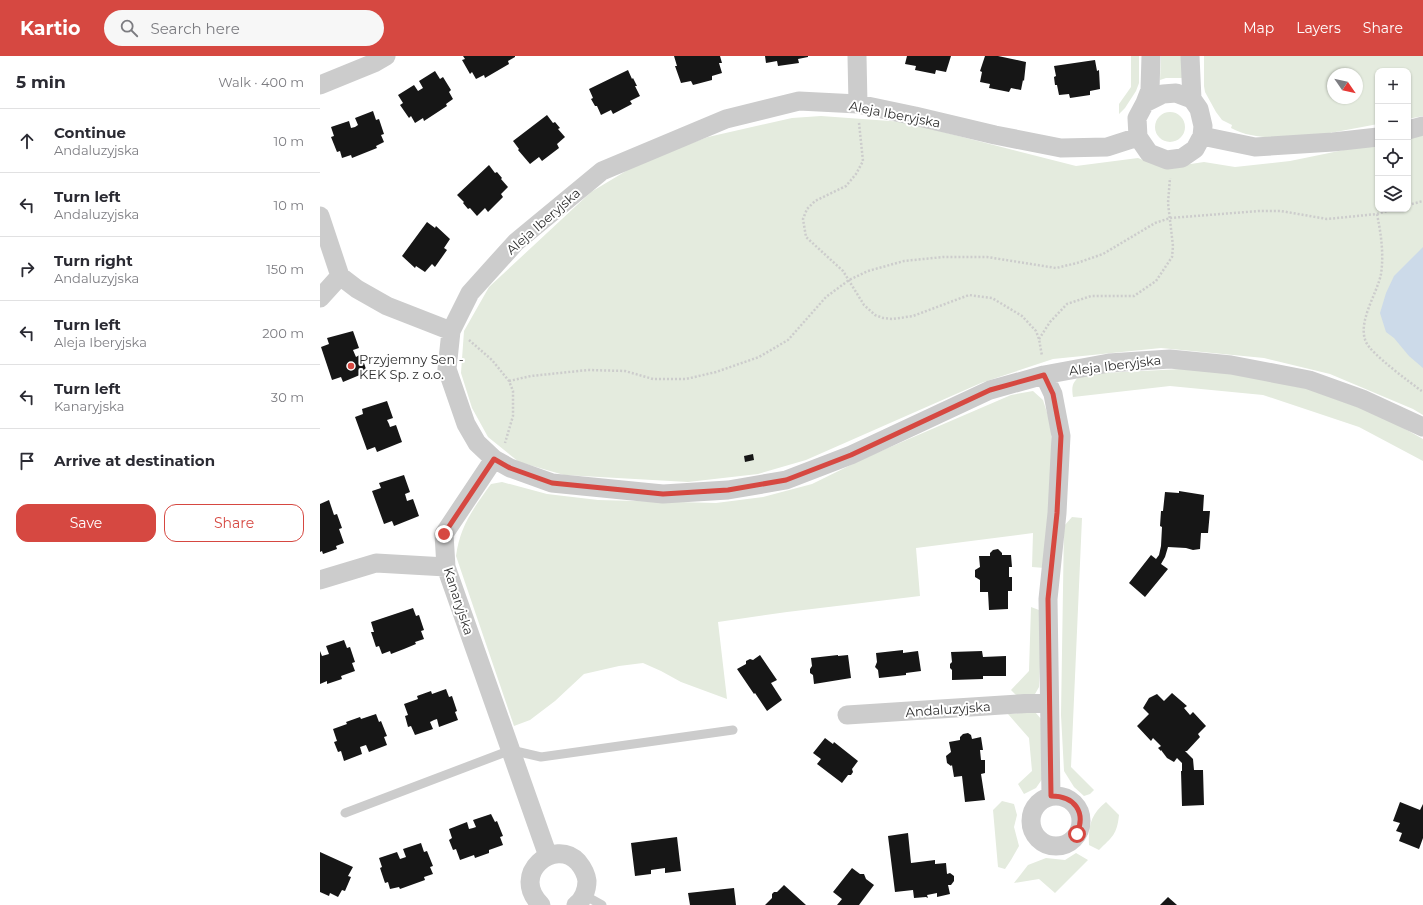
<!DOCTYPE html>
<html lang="en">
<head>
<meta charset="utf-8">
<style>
	body { margin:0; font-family:Montserrat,sans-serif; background:#f7f7f7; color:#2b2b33 }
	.controls { position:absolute; right:12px; top:12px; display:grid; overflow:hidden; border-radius:8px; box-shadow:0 1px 3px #0004 }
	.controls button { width:36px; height:36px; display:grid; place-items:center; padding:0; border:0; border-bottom:1px solid #e1e1e2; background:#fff; color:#2b2b33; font:20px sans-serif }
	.compass { position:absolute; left:1007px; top:12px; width:36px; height:36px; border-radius:50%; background:#fff; box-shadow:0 1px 3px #0004; rotate:124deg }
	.stop { position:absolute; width:12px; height:12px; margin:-9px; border:3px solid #d64841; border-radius:50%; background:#fff }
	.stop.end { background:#d64841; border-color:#fff; box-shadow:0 1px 4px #0008 }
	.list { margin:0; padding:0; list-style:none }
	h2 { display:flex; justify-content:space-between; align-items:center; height:52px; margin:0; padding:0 16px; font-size:17px }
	h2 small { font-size:13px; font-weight:400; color:#7c7c81 }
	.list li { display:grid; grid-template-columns:26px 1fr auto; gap:12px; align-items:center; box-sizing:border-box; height:64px; padding:0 16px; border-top:1px solid #e1e1e2 }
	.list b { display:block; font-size:15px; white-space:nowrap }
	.list p { margin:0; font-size:13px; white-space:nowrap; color:#7c7c81 }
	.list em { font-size:13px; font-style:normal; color:#7c7c81 }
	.actions { display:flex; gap:8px; padding:12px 16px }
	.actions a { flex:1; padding:9px 0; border:1px solid #d64841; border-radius:12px; text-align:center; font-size:14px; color:#d64841 }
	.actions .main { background:#d64841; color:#fff }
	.icon { flex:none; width:22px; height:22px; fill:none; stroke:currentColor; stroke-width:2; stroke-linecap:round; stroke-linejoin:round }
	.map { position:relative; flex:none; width:1103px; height:849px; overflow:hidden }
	header { display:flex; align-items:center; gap:24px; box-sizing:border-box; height:56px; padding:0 20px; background:#d64841; color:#fff }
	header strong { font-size:19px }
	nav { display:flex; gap:22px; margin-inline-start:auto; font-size:14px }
	.search { width:280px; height:36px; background:#f7f7f7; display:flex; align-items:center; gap:10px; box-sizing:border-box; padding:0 14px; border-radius:22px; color:#7c7c81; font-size:15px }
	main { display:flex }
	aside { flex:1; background:#fff }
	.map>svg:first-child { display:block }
</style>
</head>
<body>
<header>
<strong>Kartio</strong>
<div class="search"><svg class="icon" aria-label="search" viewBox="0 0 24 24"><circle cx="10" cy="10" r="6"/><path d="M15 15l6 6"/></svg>Search here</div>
<nav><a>Map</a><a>Layers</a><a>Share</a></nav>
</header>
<main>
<aside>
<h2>5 min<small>Walk · 400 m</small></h2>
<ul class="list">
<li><svg class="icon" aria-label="ahead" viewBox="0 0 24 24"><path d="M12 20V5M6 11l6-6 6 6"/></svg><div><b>Continue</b><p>Andaluzyjska</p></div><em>10 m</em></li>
<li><svg class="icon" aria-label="left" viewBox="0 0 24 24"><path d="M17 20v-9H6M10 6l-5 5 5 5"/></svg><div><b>Turn left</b><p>Andaluzyjska</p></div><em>10 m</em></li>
<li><svg class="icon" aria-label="right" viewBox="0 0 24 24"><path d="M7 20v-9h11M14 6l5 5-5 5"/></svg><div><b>Turn right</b><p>Andaluzyjska</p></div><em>150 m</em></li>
<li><svg class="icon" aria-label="left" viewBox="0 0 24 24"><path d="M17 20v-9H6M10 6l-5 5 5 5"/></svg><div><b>Turn left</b><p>Aleja Iberyjska</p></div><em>200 m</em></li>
<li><svg class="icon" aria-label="left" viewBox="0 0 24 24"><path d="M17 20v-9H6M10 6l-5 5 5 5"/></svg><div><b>Turn left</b><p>Kanaryjska</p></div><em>30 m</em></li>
<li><svg class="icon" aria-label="arrive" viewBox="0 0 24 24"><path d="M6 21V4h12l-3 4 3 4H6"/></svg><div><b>Arrive at destination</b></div></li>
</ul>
<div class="actions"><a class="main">Save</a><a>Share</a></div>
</aside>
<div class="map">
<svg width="1103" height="849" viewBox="0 0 1103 849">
	<rect width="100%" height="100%" fill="#fff"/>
	<path fill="#e4ebde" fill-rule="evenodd" d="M811,0H819V27L816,35L805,52L799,58V48L811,31Z
		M841,0H862V22H846L840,24Z
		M884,0H1103V60L1088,63V15H1058V68C1016,75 974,88 931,79C924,78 917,75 911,72L912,69L902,64L896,56L885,36L884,30ZM1013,18H1037V42H1013Z
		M835 71a15 15 0 1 1 30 0a15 15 0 1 1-30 0Z
		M501,60L584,66L756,110L818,102L844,112L884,106L915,111L970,105L1058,87V153H1088V81L1103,78V359L1093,353L1010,318L944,302L841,292L733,303L661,327L486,404L438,418L368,426L244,419L199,406L168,381L152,352L141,317L144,275L169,231L271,136L321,106L388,81L472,62Z
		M881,312L975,328L1060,359L1103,383V405L1039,371L943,339L850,330L753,341C751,329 753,325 763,318Z
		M713,335L723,344L731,369L733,433L725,512L712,511L713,477L596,492L600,540L467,556L398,566L407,643L361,626L341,615L323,607L299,610L264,618L235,645L210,664L194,670L136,500C140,470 153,453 171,428L182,426L227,438L278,444L396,447L443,441L492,428L547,401L691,339Z
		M752,461L762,462L751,711L774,734L770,738L764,740L754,731L744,715L741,659L744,470Z
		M711,551L719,554L722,566L719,631L715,638L696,639L691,634L709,615Z
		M715,656L722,664L725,719L716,732L704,738L698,728L712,715L709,682L688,658Z
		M682,745L694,748L697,759L694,771L699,790L691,804L685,813L678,811L673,754Z
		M786,746L799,759C797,779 792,781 779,794L769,789C768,770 771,758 786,746Z
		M756,797L768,804L735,837L719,823L694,827L708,809L726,802L745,804Z"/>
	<path fill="#ccdae9" d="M1103,191V312L1089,300L1074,282L1066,276L1060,257L1066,237L1074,220Z"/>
	<path fill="#161616" d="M143,0H195V1L188,5L189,8L165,22L164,19L156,23L152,16L150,18L142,4L145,3Z
		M354,0H400L402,7H399L402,17L392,20V24L373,29L371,25L361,27L355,10H357Z
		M445,0H488V1L478,3L479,7L458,10L457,5L446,7Z
		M587,0H631L626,16L616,14L615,18L595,14L596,10L585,8Z
		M665,0H678L706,6L704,25L703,24L701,34L691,32L689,36L669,32L670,28L660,26L662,16L660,15Z
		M775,4L777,15L779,14L780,33L770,35V39L750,42L749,38L739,39L737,29H735L734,21L736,20L734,10Z
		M308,14L312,23L313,22L317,30H315L320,40L310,45L312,48L293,58L291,54L281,59L277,50H275L271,43L273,42L269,33Z
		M115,15L120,23L123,21L131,34L129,36L133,43L126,48L127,50L104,65L103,62L95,67L91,60L89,62L80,49L83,47L78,39L94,29L98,35L103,32L99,25Z
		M53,55L56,64L59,63L64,78L61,79L64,86L56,90L57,92L32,102L31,99L22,102L20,95L17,96L11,81L14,80L11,71L29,65L31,72L35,71L38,69L35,62Z
		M227,59L233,67L235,66L240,72L238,73L245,81L237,88L239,92L222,105L219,101L210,108L198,94L199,93L193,85Z
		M169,109L175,117L177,116L182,122L181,123L188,131L181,138L183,141L168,156L165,152L157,160L150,152L148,153L143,147L144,146L137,139Z
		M107,166L115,172L116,170L130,183L124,192L127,194L115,211L112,208L105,216L96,210L95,212L82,200Z
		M33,275L39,292L33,294L36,301L41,298L47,316L23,326L21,321L12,324L1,291L9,288L7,282Z
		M67,345L73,362L67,364L69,368L70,371L76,369L82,386L57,396L55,391L47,394L35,361L43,358L42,353Z
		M433,398L434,404L425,406L424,400Z
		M84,419L90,436L85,438L87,445L93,443L99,460L74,470L72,465L64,468L52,435L61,432L59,427Z
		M859,435L884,439L883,455H890L888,477H881L880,493L873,494L866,492L848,491L845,501L841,508L848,513L825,541L809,527L831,499L836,503L839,499L841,490L842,471L840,470L841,455H843L845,436L859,437Z
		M9,444L14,459L17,458L22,472L19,473L24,487L16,490L17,493L3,498L2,495L0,496V448Z
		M678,493L682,497V499H691L692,511H689V521H692V535H688V553L669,554L668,536H660V524L655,521V514L660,511L659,500H670V497L673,494Z
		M93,552L96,560L99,559L104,574L101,575L104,583L95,586L96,588L84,593L71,598L70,595L62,598L59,590L56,591L51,576H54L51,566Z
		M24,584L27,592L30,591L35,606L32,607L35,615L21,620L22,623L7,628V625L0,628V595L2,600L9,598L6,590Z
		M583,594V597L598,595L601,615L586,617V619L559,622L558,614L555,611L557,606L556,597Z
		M662,595L663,601L686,600V620H663V623L632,624V614L630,612V608L632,606L631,596Z
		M440,599L457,624L451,627L462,644L447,655L435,637L434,638L417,613L426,608V605L430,603L433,604Z
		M518,599V600L528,599L531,622L494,628L493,619L490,617V613L492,610L491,602Z
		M126,633L129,641L132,640L137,655L135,656L138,664L119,671L117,663L114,664L110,666L113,673L95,679L91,670L88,671L85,660L88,659L84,648L98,643L97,640L111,635L112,638Z
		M852,637L867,650L864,652L870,659L873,656L886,670L878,678L880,681L867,695H865L873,703L874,714H883L884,749L862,750L861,715H862V707L857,702L854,706L847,702L841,694V695L838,692L841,690L833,682L831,685L817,670L829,658L823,652L829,642L837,638L844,645Z
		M56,658L59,666L61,665L67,680L64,681L67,689L49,696L46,689L40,691L42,698L24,705L21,695L18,696L14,686L17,685L13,673L27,668L26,666L40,661L41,663Z
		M648,677L651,679L652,683L661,681L663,694H660L661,704H665V717L661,718L665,744L645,746L642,720L634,721L632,709L631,710L627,707L626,700L631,696L629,686L640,684V681L643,678Z
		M505,682L513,688L514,686L538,705L532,713L533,716L531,719H528L522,727L497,708L501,703L493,697Z
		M1080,746L1100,754L1103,748V782L1099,793L1079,785L1082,777L1076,775L1080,767L1073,765Z
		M171,758L175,766L177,765L183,780L180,781L183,789L169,794V797L155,802L154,799L140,804L136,793L133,794L129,784L132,782L129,773L147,766L149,773L153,772L156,771L153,764Z
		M588,777L591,807L615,804V808L626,807L627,818L630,817L634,820V825L631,829H628L630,838L617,841V837L607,839L608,842L606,841L594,842L593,834L575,836L568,780Z
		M357,781L361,815L345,817V812L331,814V818L315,820L311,787Z
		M101,787L104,796L107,795L113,810L110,811L113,818L104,821L105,824L80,833L79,831L70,833L68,826L65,827L60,812L62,811L59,802L77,796L80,803L86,801L83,793Z
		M0,796L33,811L28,820L31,821L25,835L22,834L18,841L10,837L9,840L0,836Z
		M532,812L540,818H544L546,823L554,829L539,849H517L522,843L513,836Z
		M464,829L486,849H445L452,842V838L454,836H457Z
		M414,832L416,849H370L368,837Z
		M848,841L857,849H840Z"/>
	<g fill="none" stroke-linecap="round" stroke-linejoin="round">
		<path stroke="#ccc" stroke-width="2.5" stroke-dasharray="2 2" stroke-linecap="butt" d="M539,67L543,105L536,118L526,130L495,145L487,153L483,163L486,181L523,215L544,249L555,259L563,262L573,263L593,260L649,239L672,242L702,260L716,275L719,283L722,300
			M1088,149L1103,145
			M1057,158C1061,178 1064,198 1061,218C1057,238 1037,266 1046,286C1051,298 1091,327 1103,336
			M719,283L730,266L747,248L771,240H814L836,225L852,201L853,190L848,147L850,122
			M149,284L172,304L189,325L193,335V360L185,387
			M189,325L211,320L268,314L305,315L333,323H366L396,316L439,301L468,284L506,241L529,224L548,215L584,205L623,201H667L736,212L757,207L783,198L835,167L850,162L939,155H961L1007,163L1057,158L1074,153"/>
		<path stroke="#ccc" stroke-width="9" d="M25,757L191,694L221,701L413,674
			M264,839L282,849"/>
		<path stroke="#ccc" stroke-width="19" d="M537,0L538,48
			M870,0L872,43
			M0,29L54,7L66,0
			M856,37L872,43L879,53L883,70L882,80L875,93L862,102L847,104L829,97L818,81L817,62L825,47L843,38Z
			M825,47L830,34L831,0
			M1088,74L1103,70
			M882,80L935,91L1013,86L1058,81
			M818,81L787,91L741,92L675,79L595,60L538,48L479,45L406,63L282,115L196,186L150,237L131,275L127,313L146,368L157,387L174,403L190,412L232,427L343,438L408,434L466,424L531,399L670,334L724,319L789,307L850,303L911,309L989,324L1042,343L1103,371
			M0,160L20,220L37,233L67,250L131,275
			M0,242L20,220
			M724,319L733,338L741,380L737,457L728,543L731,740
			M174,403L124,478L126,511L228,800
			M0,524L56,507L126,511
			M527,659L729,646
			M711 765a25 25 0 1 1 50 0a25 25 0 1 1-50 0Z
			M221,849C189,818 235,781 258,806C263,812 266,817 267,825C267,834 263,844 256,849"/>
	</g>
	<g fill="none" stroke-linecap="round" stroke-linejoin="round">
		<path stroke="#d64841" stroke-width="5" d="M124,478L174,403L190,412L232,427L343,438L408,434L466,424L531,399L670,334L724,319L733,338L741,380L737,457L728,543L731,740C755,740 766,756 757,778"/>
	</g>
	<circle fill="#d64841" stroke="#fff" stroke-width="1.5" cx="31" cy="310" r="4"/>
	<g text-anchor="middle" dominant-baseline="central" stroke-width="4" stroke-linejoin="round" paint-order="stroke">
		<g font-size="13" fill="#2f2f2f" stroke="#fff">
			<text transform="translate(575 58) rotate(11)">Aleja Iberyjska</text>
			<text transform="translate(223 165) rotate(-41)">Aleja Iberyjska</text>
			<text transform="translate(795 309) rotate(-7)">Aleja Iberyjska</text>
			<text transform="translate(139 545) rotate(72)">Kanaryjska</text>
			<text transform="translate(628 653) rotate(-4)">Andaluzyjska</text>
		</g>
		<g font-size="13" fill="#2f2f2f" stroke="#fff" text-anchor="start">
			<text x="39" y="303">Przyjemny Sen -<tspan x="39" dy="15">KEK Sp. z o.o.</tspan></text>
		</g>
	</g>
</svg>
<div class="controls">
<button>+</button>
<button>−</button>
<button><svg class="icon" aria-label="locate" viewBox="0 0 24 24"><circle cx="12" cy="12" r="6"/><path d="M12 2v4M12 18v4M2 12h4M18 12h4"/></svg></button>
<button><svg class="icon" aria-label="layers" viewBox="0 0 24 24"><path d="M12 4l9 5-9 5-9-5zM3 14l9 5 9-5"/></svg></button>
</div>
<svg class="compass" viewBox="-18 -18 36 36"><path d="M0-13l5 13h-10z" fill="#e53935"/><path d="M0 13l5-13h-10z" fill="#7c7c81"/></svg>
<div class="stop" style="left:757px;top:778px"></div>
<div class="stop end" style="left:124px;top:478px"></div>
</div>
</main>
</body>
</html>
